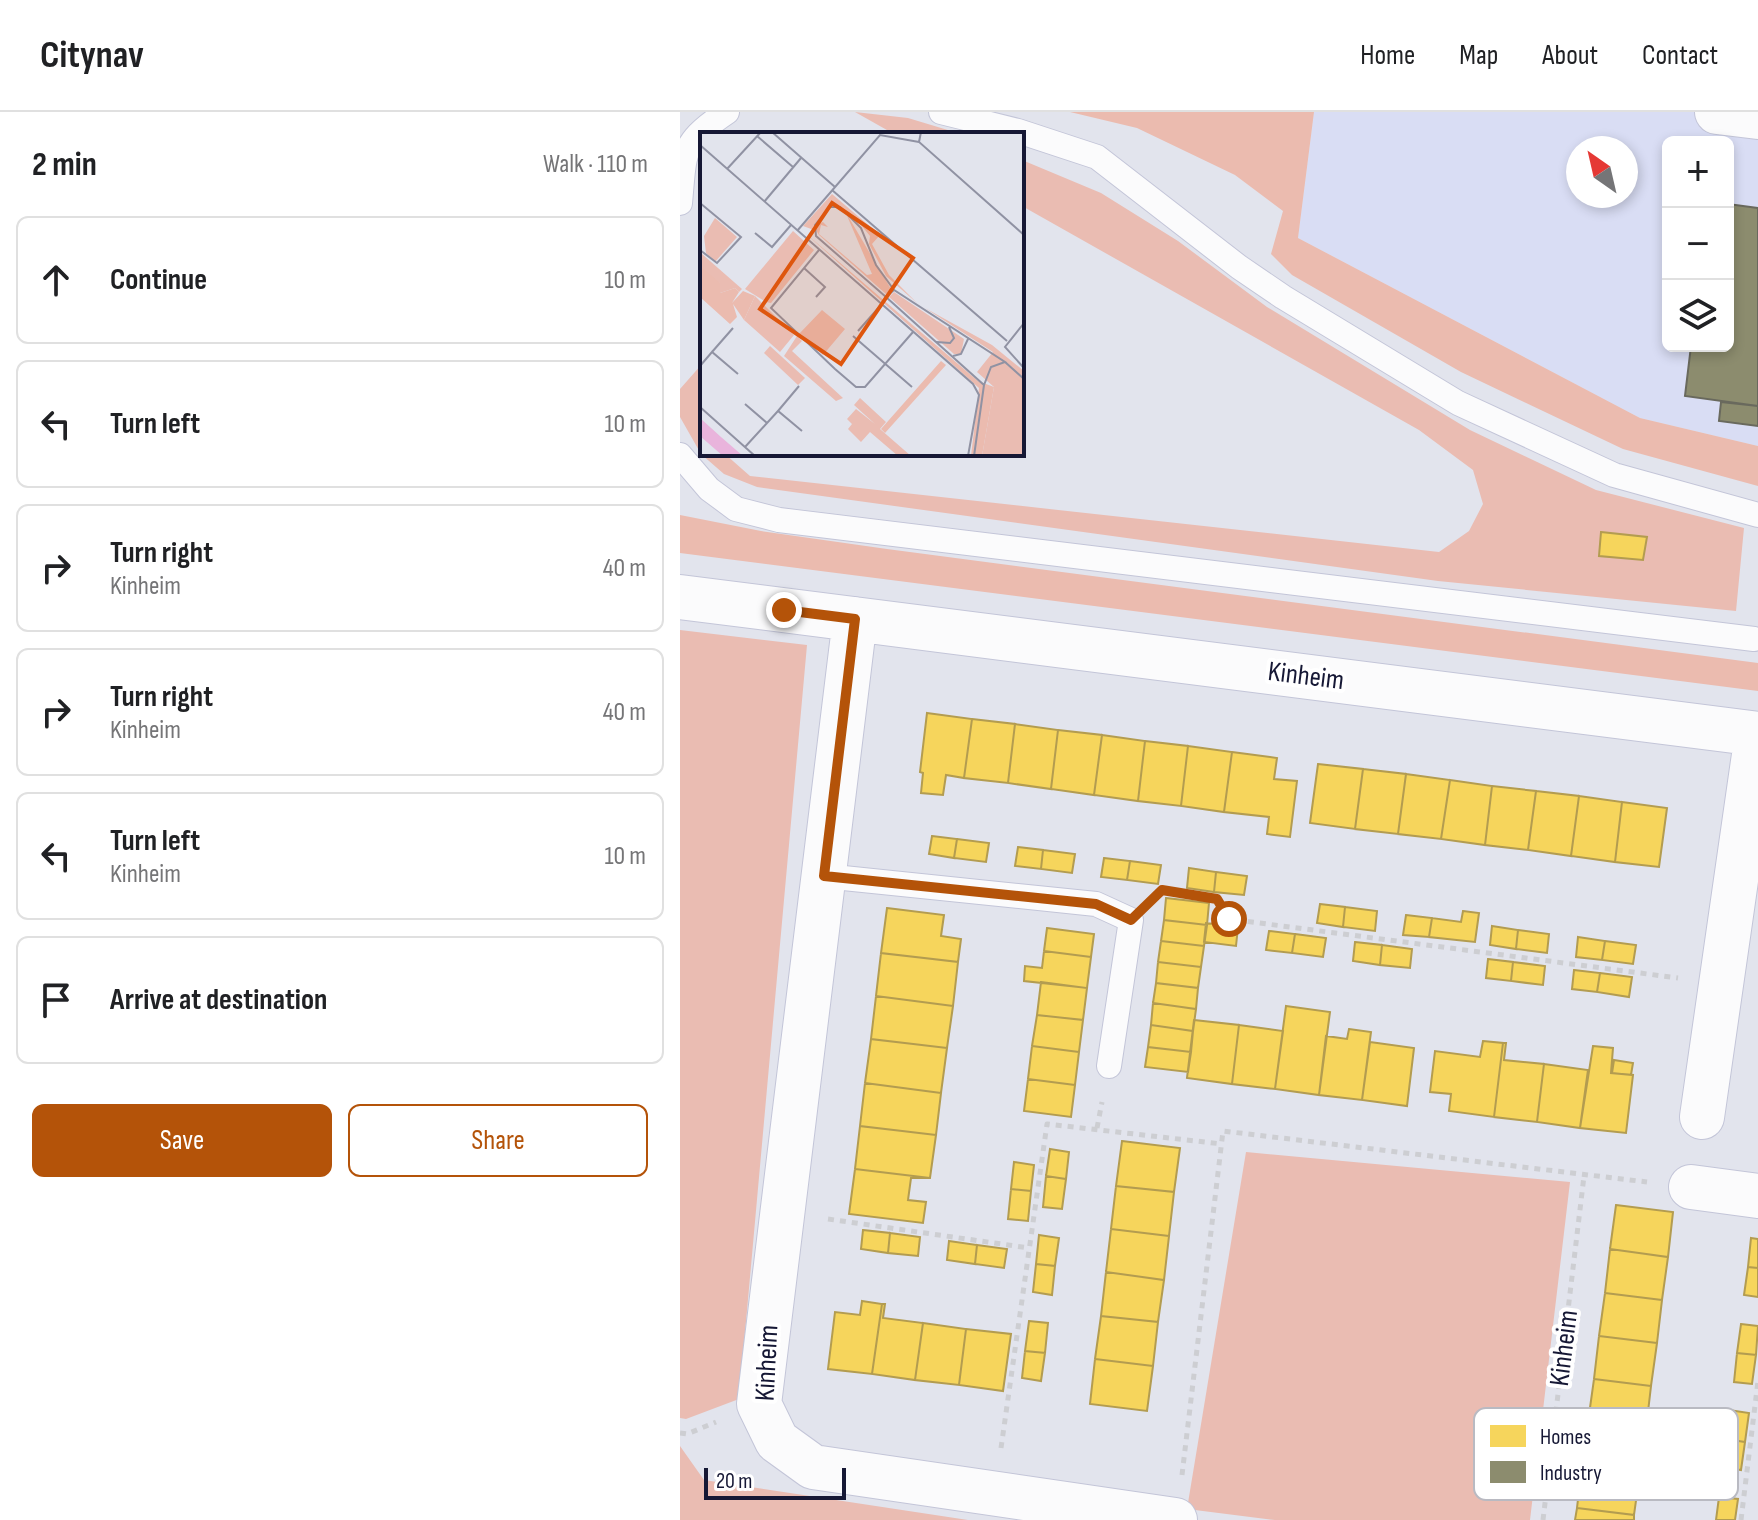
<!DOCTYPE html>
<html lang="en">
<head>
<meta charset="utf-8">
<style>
	body { margin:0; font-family:"Sofia Sans Condensed",sans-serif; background:#f6f6f6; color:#202124 }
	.controls { position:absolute; right:24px; top:24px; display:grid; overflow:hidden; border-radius:12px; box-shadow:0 4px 12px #0003 }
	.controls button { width:72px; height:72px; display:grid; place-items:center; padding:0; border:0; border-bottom:2px solid #e0e0e0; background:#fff; color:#202124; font:40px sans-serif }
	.compass { position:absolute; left:886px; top:24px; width:72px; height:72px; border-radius:50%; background:#fff; box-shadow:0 4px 12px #0003; rotate:326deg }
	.scale { position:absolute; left:24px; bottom:20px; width:142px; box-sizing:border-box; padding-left:8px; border:4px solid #161835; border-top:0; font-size:22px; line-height:28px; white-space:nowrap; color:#161835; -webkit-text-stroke:6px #fff; paint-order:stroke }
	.stop { position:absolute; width:24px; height:24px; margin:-18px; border:6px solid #b45309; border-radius:50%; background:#fff }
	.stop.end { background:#b45309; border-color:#fff; box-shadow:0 2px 8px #0008 }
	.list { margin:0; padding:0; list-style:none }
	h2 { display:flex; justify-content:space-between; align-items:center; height:104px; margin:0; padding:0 32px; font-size:34px }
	h2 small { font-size:26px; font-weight:400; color:#757577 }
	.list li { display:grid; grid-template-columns:52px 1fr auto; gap:24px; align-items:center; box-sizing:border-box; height:128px; margin:0 16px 16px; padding:0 16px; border:2px solid #e0e0e0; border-radius:12px }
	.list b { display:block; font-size:30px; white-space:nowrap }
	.list p { margin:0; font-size:26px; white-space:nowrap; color:#757577 }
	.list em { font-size:26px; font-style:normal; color:#757577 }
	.actions { display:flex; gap:16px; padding:24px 32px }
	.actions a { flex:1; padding:18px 0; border:2px solid #b45309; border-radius:12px; text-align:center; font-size:28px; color:#b45309 }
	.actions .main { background:#b45309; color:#fff }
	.icon { flex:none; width:44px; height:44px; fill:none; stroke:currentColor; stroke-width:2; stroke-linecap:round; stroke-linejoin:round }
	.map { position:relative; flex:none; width:1078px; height:1408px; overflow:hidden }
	header { display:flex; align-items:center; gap:48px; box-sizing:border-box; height:112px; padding:0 40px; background:#fff; border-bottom:2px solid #e0e0e0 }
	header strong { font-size:38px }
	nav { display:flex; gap:44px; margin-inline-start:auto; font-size:28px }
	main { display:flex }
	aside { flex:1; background:#fff }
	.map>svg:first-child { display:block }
</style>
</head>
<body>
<header>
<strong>Citynav</strong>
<nav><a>Home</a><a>Map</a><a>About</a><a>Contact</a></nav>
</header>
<main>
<aside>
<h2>2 min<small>Walk · 110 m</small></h2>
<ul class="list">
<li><svg class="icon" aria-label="ahead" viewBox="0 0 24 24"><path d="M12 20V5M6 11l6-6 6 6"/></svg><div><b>Continue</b></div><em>10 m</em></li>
<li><svg class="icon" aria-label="left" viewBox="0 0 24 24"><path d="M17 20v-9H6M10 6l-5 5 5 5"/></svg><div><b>Turn left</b></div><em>10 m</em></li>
<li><svg class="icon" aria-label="right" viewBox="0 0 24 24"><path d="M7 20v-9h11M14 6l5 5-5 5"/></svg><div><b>Turn right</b><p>Kinheim</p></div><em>40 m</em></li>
<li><svg class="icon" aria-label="right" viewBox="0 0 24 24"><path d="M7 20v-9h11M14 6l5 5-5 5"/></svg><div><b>Turn right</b><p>Kinheim</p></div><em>40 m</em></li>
<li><svg class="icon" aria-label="left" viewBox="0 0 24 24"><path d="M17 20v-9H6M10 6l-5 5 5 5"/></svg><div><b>Turn left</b><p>Kinheim</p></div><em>10 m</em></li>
<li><svg class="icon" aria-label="arrive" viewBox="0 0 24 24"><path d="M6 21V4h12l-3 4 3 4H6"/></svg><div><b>Arrive at destination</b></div></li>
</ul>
<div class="actions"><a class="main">Save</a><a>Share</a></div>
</aside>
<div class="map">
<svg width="1078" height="1408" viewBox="0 0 1078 1408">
	<rect width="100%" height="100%" fill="#e2e4ed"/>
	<path fill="#d9ddf4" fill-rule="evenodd" d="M634,0H1078V334L960,306L618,126ZM988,30H1048V234H988ZM898,36H946V84H898Z"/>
	<path fill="#eabcb2" d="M175,0L228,6L281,22H214Z
		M342,48L421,81L498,129L587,195L790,318L916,378L1064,416L1056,499L758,469L77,375L44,362L21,342L0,305V277L22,252V342H45L70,364L759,440L789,419L803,392L793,358L739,318L342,94Z
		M0,518L127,533L59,1287L6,1307L0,1306Z
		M566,1040L890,1070L850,1408H595L507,1397Z
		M0,1334L24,1368L288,1408H0Z"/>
	<path fill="#ebbbaf" d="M390,0H634L618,126L960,306L1078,334V374L943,337L781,260L612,163L591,142L603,99L555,63L457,16Z
		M0,403L81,419L207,437L1078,551V579L0,441Z"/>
	<path fill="#f6d55c" stroke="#b39c50" stroke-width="2" d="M921,420L967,425L963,448L919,444Z
		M247,601L292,607L284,666L266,663L263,683L241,681L243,661L240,660Z
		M292,607L335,612L328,671L284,666Z
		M335,612L378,618L371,677L328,671Z
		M378,618L422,623L414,683L371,677Z
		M422,623L465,629L458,689L414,683Z
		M465,629L508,634L501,694L458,689Z
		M508,634L552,640L544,700L501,694Z
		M552,640L597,646L594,667L617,669L610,725L587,722L589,705L544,700Z
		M638,652L683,657L675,717L630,711Z
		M683,657L726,662L718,722L675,717Z
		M726,662L770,668L761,727L718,722Z
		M770,668L812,674L805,733L761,727Z
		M812,674L856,679L848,738L805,733Z
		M856,679L899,684L891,744L848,738Z
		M899,684L942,690L935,750L891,744Z
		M942,690L987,696L979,755L935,750Z
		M252,724L277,727L274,746L249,742Z
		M277,727L309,731L306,750L274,746Z
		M338,735L363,738L361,757L335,754Z
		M363,738L395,742L392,761L361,757Z
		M424,746L450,749L447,768L421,765Z
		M450,749L481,753L478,772L447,768Z
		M509,756L536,760L534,780L507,776Z
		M536,760L567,764L564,783L534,780Z
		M486,786L529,791L527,813L484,808Z
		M640,792L665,795L663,815L637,811Z
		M665,795L697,799L695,819L663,815Z
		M207,796L264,803L261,824L281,827L278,850L201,841Z
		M783,799L799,801L795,830L749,825L752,806L781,810Z
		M726,803L752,806L749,825L723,823Z
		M484,808L527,813L524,834L481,829Z
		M526,811L558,815L556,834L524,830Z
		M812,814L838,818L836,837L810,833Z
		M367,816L414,822L411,845L364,839Z
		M838,818L869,822L867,841L836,837Z
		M589,819L615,822L612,841L586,838Z
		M615,822L646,826L643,845L612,841Z
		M898,825L925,829L922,848L896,845Z
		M481,829L524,834L521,855L478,850Z
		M925,829L956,833L953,852L922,848Z
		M675,830L702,833L700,853L673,849Z
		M702,833L732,837L730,856L700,853Z
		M364,839L411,845L407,876L344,869L345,854L362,856Z
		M201,841L278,850L273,894L196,884Z
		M808,847L833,850L831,869L806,866Z
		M478,850L521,855L518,876L476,871Z
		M833,850L865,854L863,873L831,869Z
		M894,858L920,861L917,880L892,877Z
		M920,861L952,865L949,885L917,880Z
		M361,870L407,876L403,908L357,903Z
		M476,871L518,876L516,897L473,891Z
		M196,884L273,894L267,936L191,927Z
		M473,891L516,897L513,919L471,913Z
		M606,894L650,900L639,983L595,977Z
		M357,903L403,908L399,940L352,934Z
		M514,908L559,913L552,972L507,966Z
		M471,913L513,919L511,940L468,935Z
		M559,913L603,919L595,977L552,972Z
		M669,917L691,920L682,988L639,983L646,924L667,927Z
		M191,927L267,936L261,981L185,971Z
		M803,929L823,931L814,1005L769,999L771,982L750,980L755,939L800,945Z
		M690,930L734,936L727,994L682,988Z
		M823,931H826L824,948L864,952L857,1010L814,1005Z
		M352,934L399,940L395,973L348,967Z
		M913,934L933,936L931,961L953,963L946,1021L900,1016Z
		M468,935L511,940L508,960L465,955Z
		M934,948L953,951L951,963L932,961Z
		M864,952L908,958L900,1016L857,1010Z
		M348,967L395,973L391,1005L344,999Z
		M185,971L261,981L256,1023L180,1014Z
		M180,1014L256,1023L250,1066L175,1057Z
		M442,1029L500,1036L494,1080L436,1074Z
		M370,1037L389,1040L386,1067L366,1064Z
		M334,1050L354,1053L351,1079L331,1077Z
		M175,1057L250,1066H231L228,1088L246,1090L243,1111L169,1102Z
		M366,1064L386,1067L382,1097L363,1095Z
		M436,1074L494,1080L489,1124L431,1117Z
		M331,1077L351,1079L348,1109L328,1107Z
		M936,1093L993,1100L988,1145L930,1137Z
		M431,1117L489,1124L484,1168L426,1160Z
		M183,1118L210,1121L208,1141L181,1137Z
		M210,1121L240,1125L238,1144L208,1141Z
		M359,1123L379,1126L375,1154L356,1152Z
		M1071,1126L1078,1127V1156L1068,1155Z
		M269,1129L297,1133L295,1152L267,1148Z
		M297,1133L327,1137L324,1156L295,1152Z
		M930,1137L988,1145L982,1188L925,1181Z
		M356,1152L375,1154L372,1183L353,1180Z
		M1068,1155L1078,1156V1185L1064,1183Z
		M426,1160L484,1168L478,1210L421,1204Z
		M925,1181L982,1188L977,1231L919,1224Z
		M182,1189L202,1192L192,1262L148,1257L155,1200L180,1203Z
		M202,1192H205L203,1206L243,1211L235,1268L192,1262Z
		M421,1204L478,1210L473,1254L415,1247Z
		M349,1209L368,1211L365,1241L345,1239Z
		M243,1211L286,1217L279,1273L235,1268Z
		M1061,1212L1078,1214L1076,1243L1057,1241Z
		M286,1217L331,1222L323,1279L279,1273Z
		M919,1224L977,1231L971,1274L914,1267Z
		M345,1239L365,1241L361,1269L342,1266Z
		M1057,1241L1076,1243L1072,1272L1054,1270Z
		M415,1247L473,1254L467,1299L410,1292Z
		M914,1267L971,1274L966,1317L908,1310Z
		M1049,1298L1069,1301L1065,1330L1046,1327Z
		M1046,1327L1065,1330L1061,1358L1042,1355Z
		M902,1353L960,1360L954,1403L897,1396Z
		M1039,1385L1058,1387L1055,1408H1036Z
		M897,1396L954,1403V1408H895Z"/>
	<path fill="#8c8c6e" stroke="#69695d" stroke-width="2" d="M1048,92L1078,96V294L1005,284L1011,234H1048Z
		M1041,290L1078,294V314L1039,309Z"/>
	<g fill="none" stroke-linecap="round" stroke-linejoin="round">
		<defs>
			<path id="lane" d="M261,0L338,19L417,45L559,155L603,185L778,291L934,363L1078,403
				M0,91C5,38 1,31 47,0
				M0,343L29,377L56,397L99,408L1074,527
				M144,764L416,792L451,808L429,954"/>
			<path id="street" d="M1037,0L1078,5
				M0,485L1078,622
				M175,507L79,1292L97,1329L133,1355L495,1408
				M1022,1005L1077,622
				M1011,1075L1078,1084"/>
		</defs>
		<use href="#lane" stroke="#c3c5d8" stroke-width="26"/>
		<use href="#street" stroke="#c3c5d8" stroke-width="46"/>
		<path stroke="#cdced2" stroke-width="5" stroke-dasharray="6 6" stroke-linecap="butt" d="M475,785L482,778L537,787L549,807L998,866
			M417,1016L422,990
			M148,1107L349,1136
			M0,1321L7,1322L36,1310
			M321,1336L367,1012L542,1032
			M502,1363L543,1019L967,1070
			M863,1408L904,1064
			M1061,1408L1078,1269"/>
		<use href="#lane" stroke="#fbfbfc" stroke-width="24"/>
		<use href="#street" stroke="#fbfbfc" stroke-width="44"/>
	</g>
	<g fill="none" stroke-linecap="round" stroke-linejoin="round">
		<path stroke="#b45309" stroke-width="10" d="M104,498L175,507L144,764L416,792L451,808L482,778L537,787L549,807"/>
	</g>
	<g text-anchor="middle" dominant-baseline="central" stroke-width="8" stroke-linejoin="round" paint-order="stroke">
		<g font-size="28" fill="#161835" stroke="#fff">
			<text transform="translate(626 564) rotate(7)">Kinheim</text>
			<text transform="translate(884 1236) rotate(-83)">Kinheim</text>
			<text transform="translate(87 1251) rotate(-87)">Kinheim</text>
		</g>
	</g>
	<g transform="translate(20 20)">
		<rect width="324" height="324" fill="#e2e4ed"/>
		<path d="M145,79L191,157L186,162L119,103L116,98L117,92L123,90L128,95L121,93L119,102L167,143L172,142ZM15,86L37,105L15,130L6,121L4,104ZM93,99L114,118L71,171L66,170L45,157ZM2,122L42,157L39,160L35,156L20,161V151L0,149ZM194,160L264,207L261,222H254L189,165ZM55,164L94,203L80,220L44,188ZM225,176L292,213L324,239V324H282L294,255L277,240L293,220ZM122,178L145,197L123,223L99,202ZM97,204L102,209L92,219L143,266L136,269L84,224ZM70,214L105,246L98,253L64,221ZM160,266L186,290L180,297L211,324H198L170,300L161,310L148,297L152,292L147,287L156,277L175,292L154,273Z" fill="#eabcb2"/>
		<path d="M132,62L180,103L172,112L189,143L217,171L186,144L169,112L170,104L152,82L131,74L114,98L103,94ZM104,100L278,249L294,255L282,324H271L279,256ZM0,134L20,151V161L35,156L39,160L32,171L43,159L55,164L44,188L33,172L37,185L30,192L0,165ZM241,229L246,233L185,301L181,297Z" fill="#ebbbaf"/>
		<path d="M0,286L21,305L43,324H23L0,304Z" fill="#e9b4dc"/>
		<path fill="none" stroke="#9092a3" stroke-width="2" d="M72,0L135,55M221,0L219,10L324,103M57,4L93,35M0,13L273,252L279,263L268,324M27,37L61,0M132,58L307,209M64,70L101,26M0,71L41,105L17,131L0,118M97,99L180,3L219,10M55,101L72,115L91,93M119,118L71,176L135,237L156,255H165L213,200M104,136L125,155L116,165M186,165L116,104L115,93L130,75H140L161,96L176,133L194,158M324,191L305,215L324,236M158,199L181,173M153,204L212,255M236,210L186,165L194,158L305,230L291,235L284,253L236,210L250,211L254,206L249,195M12,220L33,196M253,224L261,222L268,207M305,230L324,247M0,234L12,220L38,242M45,272L67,291M0,275L55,324M78,279L99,254M45,315L78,279L102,299M274,324L284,253"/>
		<path fill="#de560e" fill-opacity="0.15" stroke="#de560e" stroke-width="4" d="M132,71L213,126L141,232L60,177Z"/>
		<rect width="324" height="324" fill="none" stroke="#161835" stroke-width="4"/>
	</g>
	<rect x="794" y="1296" width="264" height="92" rx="12" fill="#fff" stroke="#b9bac2" stroke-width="2"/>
	<rect x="810" y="1313" width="36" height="22" fill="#f6d55c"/>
	<rect x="810" y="1349" width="36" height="22" fill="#8c8c6e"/>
	<g font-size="22" fill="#161835">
		<text x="860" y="1332">Homes</text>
		<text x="860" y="1368">Industry</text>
	</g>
</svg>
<div class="controls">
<button>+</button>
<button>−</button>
<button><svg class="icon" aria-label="layers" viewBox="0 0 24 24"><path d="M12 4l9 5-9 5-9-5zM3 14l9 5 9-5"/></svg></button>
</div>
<svg class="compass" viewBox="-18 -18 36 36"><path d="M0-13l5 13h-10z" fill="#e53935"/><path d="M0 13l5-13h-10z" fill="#757577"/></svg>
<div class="scale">20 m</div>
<div class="stop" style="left:549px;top:807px"></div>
<div class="stop end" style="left:104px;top:498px"></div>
</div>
</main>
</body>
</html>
